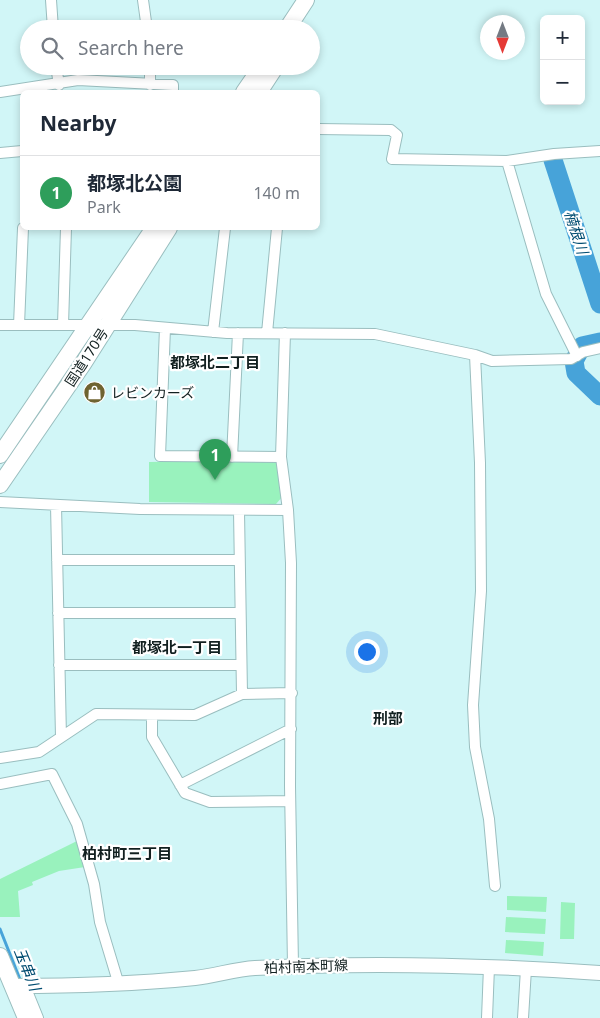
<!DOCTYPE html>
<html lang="en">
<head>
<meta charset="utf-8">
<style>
	body { margin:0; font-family:"Noto Sans","Noto Sans JP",sans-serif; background:#f6f6f7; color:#1f2937 }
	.controls { position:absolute; right:15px; top:15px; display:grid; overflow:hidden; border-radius:8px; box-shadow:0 2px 8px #0003 }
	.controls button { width:45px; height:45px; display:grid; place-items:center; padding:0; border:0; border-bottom:1px solid #e0e1e3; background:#fff; color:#1f2937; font:25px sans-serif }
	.compass { position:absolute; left:480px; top:15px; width:45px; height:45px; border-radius:50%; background:#fff; box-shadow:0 2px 8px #0003; rotate:180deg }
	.you { position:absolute; left:366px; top:651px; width:18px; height:18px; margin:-12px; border:4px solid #fff; border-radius:50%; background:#1a73e8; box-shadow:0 0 0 8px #1a73e833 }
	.badge { display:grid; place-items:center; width:32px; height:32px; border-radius:50%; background:#6f6330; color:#fff; font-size:16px; font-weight:700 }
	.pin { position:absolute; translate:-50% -41px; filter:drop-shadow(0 1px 2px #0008) }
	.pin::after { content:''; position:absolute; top:26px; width:18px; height:15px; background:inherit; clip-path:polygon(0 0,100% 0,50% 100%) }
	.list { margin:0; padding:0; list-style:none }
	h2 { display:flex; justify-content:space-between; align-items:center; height:65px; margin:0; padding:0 20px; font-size:21px }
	h2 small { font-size:16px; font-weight:400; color:#747a83 }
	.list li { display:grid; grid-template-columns:32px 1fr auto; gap:15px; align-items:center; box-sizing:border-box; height:75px; padding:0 20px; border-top:1px solid #e0e1e3 }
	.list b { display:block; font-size:19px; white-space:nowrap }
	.list p { margin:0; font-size:16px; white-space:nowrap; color:#747a83 }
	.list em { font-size:16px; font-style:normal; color:#747a83 }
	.icon { flex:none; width:28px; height:28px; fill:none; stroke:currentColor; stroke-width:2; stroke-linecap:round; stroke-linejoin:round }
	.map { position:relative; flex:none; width:600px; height:1018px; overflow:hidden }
	.search { position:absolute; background:#fff; box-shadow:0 2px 8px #0003; left:20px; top:20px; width:300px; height:55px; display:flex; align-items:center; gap:12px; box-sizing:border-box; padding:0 18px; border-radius:28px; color:#747a83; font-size:19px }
	.panel { position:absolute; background:#fff; box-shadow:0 2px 8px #0003; left:20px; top:90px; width:300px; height:140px; border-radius:8px }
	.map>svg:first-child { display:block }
</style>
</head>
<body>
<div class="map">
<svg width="600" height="1018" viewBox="0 0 600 1018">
	<rect width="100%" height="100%" fill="#d1f6f7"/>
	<path fill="#99f2bd" d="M274,460L280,464L283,496L276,504L149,502V462Z
		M77,841L85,867L59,871L32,882L33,885L18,891L20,917H0V879Z
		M507,896L547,897L546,912L507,910Z
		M561,902L575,903L574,939H560Z
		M506,917L546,919L545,934L505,932Z
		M506,940L544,942L543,956L505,953Z"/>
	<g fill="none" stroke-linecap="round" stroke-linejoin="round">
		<path stroke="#47a3d9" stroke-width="3" d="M0,929L21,982"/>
		<path stroke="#47a3d9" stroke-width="19" d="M553,160L600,304
			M600,342L582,346L574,361L576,373L600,396"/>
		<defs>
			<path id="minor" d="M51,0L53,29
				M143,0L147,29
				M56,66L59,85
				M150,66V85
				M0,92L78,80L173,85V92
				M318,129L391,130L397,135L392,159L507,161L554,154L600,151
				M0,153L22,151
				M507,161L546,294L577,356
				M0,325H135L227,333L375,334L475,355L492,361L571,359L583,352L600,348
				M19,325L23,228
				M63,325L66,228
				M165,328L160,456L281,457
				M213,332L225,228
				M267,333L277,228
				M285,333L281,457L288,510L291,563L290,786L293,966
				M475,355L480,463L481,591L473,705L475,747L489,819L495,886
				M232,457L238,333
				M0,502L140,509L288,510
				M56,505L61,737
				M239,511L242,694
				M57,560H238
				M58,613H239
				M59,665H240
				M152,715V737L185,793L210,802L290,801
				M0,758L39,752L96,714L195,715L242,694L292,693
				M0,784L52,774L77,824L94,884L100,922L119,985
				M180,785L291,729
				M25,986L38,1018
				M487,1018L489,967
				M523,1018L526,969"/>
			<path id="secondary" d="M13,986C74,986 134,984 195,978C215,976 235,969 255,968C370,962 485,965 600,973"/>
			<path id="primary" d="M0,956L26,1018"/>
			<path id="trunk" d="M287,29L306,0
				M244,92L262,66
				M259,92L276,66
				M0,455L154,228
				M0,485L83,364L169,228"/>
		</defs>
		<use href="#minor" stroke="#9abebf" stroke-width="12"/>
		<use href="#secondary" stroke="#9abebf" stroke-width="16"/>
		<use href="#primary" stroke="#9abebf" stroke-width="18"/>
		<use href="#trunk" stroke="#9abebf" stroke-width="18"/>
		<use href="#minor" stroke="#fff" stroke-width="10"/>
		<use href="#secondary" stroke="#fff" stroke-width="14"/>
		<use href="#primary" stroke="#fff" stroke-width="16"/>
		<use href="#trunk" stroke="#fff" stroke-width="16"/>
	</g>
	<defs>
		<symbol id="shop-disc" viewBox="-11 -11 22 22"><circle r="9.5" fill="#6f6330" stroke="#fff"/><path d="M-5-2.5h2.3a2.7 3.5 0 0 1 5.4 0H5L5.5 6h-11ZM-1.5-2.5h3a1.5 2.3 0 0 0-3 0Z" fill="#fff"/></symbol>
	</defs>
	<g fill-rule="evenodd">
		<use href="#shop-disc" x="82" y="380" width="25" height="25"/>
	</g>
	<g text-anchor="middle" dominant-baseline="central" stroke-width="4.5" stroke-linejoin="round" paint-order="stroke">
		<g font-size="14" fill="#122020" stroke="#fff">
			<text transform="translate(86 357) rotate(-57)">国道170号</text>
			<text transform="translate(306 966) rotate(-2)">柏村南本町線</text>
		</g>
		<g font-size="14" fill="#122020" stroke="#fff" text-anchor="start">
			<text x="111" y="392">レビンカーズ</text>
		</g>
		<g font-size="15" font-style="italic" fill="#004c71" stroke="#fff">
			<text transform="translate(577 232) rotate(72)">楠根川</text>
			<text transform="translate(28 969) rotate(68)">玉串川</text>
		</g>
		<g font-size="15" font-weight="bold" fill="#122020" stroke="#fff">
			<text x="215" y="362">都塚北二丁目</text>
			<text x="177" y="647">都塚北一丁目</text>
			<text x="388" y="718">刑部</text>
			<text x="127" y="853">柏村町三丁目</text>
		</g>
	</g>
</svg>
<div class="controls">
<button>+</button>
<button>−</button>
</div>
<svg class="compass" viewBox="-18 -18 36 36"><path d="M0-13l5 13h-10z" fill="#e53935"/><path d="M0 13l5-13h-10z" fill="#747a83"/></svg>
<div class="you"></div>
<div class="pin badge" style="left:215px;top:480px;background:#2e9e5b">1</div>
<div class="search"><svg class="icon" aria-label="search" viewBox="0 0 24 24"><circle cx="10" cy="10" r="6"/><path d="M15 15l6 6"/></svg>Search here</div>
<section class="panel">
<h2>Nearby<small></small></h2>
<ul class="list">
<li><span class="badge" style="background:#2e9e5b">1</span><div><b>都塚北公園</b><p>Park</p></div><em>140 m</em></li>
</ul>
</section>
</div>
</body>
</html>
